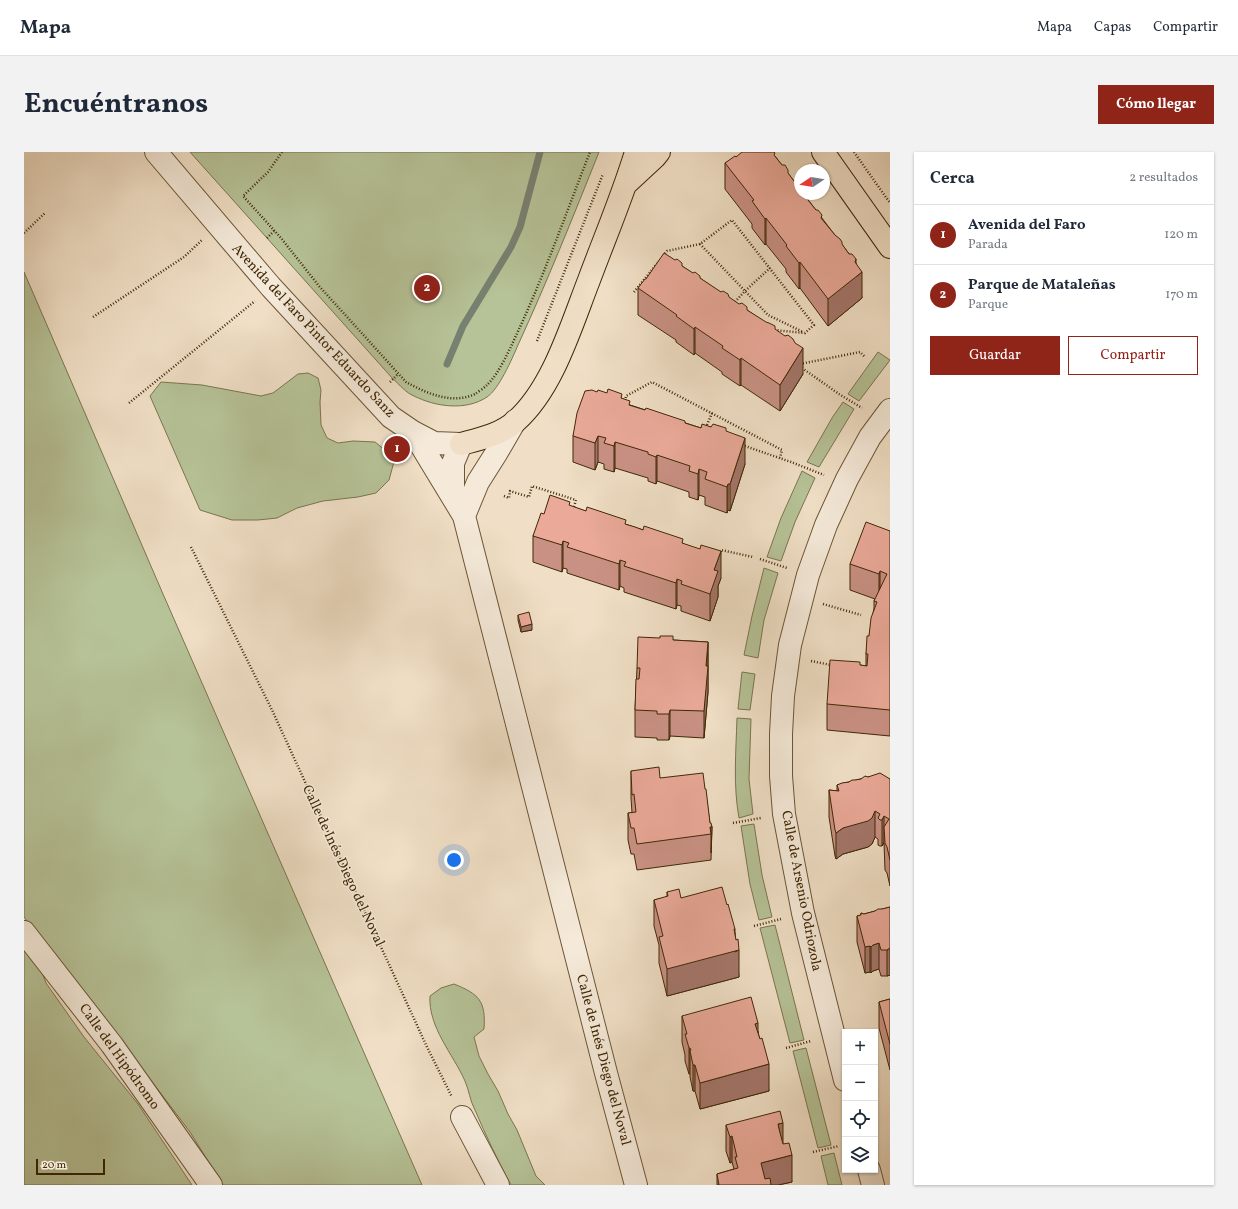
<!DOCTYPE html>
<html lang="es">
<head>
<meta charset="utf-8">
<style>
	body { margin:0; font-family:Vollkorn,serif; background:#f2f2f3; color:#1f2937 }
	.controls { position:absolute; right:12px; bottom:12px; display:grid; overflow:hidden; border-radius:0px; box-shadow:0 1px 3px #0004 }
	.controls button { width:36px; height:36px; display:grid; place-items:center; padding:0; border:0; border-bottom:1px solid #e0e1e3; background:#fff; color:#1f2937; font:20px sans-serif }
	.compass { position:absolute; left:770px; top:12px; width:36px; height:36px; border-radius:50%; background:#fff; box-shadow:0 1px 3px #0004; rotate:258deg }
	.scale { position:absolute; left:12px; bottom:10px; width:69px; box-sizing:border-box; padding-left:4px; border:2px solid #402805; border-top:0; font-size:11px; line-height:14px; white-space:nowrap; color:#402805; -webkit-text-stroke:3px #f5eada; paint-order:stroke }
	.you { position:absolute; left:430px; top:708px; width:14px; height:14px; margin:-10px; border:3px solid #fff; border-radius:50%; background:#1a73e8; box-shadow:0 0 0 6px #1a73e833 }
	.badge { display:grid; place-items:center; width:26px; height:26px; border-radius:50%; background:#8f2418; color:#fff; font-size:13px; font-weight:700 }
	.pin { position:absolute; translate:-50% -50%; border:2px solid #fff; box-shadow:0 1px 4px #0006 }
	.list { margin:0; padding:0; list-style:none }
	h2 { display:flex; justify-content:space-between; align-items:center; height:52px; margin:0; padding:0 16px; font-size:17px }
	h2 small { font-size:13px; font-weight:400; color:#747a83 }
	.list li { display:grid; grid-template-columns:26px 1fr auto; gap:12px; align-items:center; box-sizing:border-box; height:60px; padding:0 16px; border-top:1px solid #e0e1e3 }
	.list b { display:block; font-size:15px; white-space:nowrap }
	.list p { margin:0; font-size:13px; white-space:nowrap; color:#747a83 }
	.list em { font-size:13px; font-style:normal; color:#747a83 }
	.actions { display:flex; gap:8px; padding:12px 16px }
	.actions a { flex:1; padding:9px 0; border:1px solid #8f2418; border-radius:0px; text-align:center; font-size:14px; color:#8f2418 }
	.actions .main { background:#8f2418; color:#fff }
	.icon { flex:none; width:22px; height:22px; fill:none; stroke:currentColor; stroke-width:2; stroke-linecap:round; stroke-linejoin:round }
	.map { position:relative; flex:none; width:866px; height:1033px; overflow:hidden; border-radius:0px }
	header { display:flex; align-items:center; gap:24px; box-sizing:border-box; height:56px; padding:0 20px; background:#fff; border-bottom:1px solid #e0e1e3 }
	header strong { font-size:19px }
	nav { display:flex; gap:22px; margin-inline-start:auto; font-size:14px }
	.intro { display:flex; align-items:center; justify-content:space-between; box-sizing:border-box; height:96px; padding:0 24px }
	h1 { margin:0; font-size:28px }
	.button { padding:10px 18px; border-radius:0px; background:#8f2418; color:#fff; font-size:14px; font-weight:700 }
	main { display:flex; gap:24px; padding:0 24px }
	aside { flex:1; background:#fff; border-radius:0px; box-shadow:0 1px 3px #0004 }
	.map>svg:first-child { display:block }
</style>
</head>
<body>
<header>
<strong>Mapa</strong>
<nav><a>Mapa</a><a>Capas</a><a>Compartir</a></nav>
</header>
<div class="intro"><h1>Encuéntranos</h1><a class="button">Cómo llegar</a></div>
<main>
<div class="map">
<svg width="866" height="1033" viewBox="0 0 866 1033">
	<rect width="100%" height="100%" fill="#f0dfc6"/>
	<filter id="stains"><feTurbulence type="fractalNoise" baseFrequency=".005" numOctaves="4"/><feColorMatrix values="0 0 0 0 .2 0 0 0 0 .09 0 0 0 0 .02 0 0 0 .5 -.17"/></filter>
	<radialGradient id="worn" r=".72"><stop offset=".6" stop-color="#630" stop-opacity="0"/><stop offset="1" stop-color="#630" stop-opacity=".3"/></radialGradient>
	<path fill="#b6c297" stroke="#7b754e" d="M166,0H575C549,65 523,130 494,193C488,207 475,237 463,245C442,259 412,255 390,244C382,241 375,232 369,227Z
		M0,120L139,442L398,1033H199L166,980L82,869L0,765Z
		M854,200L866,208L835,249L824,242Z
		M284,221L294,226L297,238L296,250L297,273L303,286L314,291L329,289L351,290L371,306L365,328L352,341L334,345L299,349L273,356L253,366L234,368H208L176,358L126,244L137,230L178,233L237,244L249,241L274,222Z
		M819,250L830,257L795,315L783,310L808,266Z
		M778,319L791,326L771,370L757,409L743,405L757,366Z
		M740,416L754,421L740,468L734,506L720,503L728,464Z
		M718,520L731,522L726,558L714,557Z
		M713,566L727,567L725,627L729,662L715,666C709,633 712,599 713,566Z
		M730,672L738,723L748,765L735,768L726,732L717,674Z
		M751,773L780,888L766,891L736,776Z
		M0,794L16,815L22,831L60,885L114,952L168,1033H0Z
		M430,832C455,842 462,849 460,877L450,885L455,904L464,922L474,939L484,962L493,978L512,1024L521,1033H487C474,1009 462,984 451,958C446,949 445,938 441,929C429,902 404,875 406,844L417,836Z
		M782,896L807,993L794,996L769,899Z
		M810,1001L818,1033H804L797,1004Z"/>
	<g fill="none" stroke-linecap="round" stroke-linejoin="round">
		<path stroke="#778171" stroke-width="7" d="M423,212L439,174L487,95L496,75L516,0"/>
		<defs>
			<path id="minor" d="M132,0L247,135L367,265L389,280L410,291L437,292
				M389,280L440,364L582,921L612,1033
				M429,343V311L437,292
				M440,364L454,330L473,300L491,269
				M0,780L88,893L187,1033
				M821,928L779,761L760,662L757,624V582L759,544L766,493L784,423L802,373L823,327L846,285L866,258
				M438,965L474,1033
				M845,1018L849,1033"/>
			<path id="major" d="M799,0L866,95
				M603,31L631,5L635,0
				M437,292C456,287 476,283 492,269C529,236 547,174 565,128C581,85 599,43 612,0"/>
		</defs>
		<use href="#minor" stroke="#6c5635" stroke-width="24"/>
		<use href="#major" stroke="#402805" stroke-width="24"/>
		<path stroke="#402805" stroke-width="2.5" stroke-dasharray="1 2" stroke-linecap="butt" d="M258,0L244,20L219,44L257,86L295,134L382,230C402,241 428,253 451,242C454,240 460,236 463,233C476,221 488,192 496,175C522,118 543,59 566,0
			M830,0L866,51
			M0,81L21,61
			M243,86L250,79
			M676,92L744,163L779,180
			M639,104L643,99L676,92L708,68L790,173L781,181L750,178
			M610,140L636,108
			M709,152L721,139L746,116
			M69,165L160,105L178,88
			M513,189L579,22
			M776,212L836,200L841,205
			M778,216L815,242L838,256
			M366,230L374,222
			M601,249L602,244L628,230L758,298L756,306
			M105,251L231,149
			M683,273L688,261
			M718,293L767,310L800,323
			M480,344L485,346L486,339L505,345L508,334L552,348L549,358
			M167,395L248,558L403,895L428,945
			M696,403L697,398L729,405
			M736,407L763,416
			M799,452L837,463
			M787,509L807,513
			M709,671L737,666
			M730,774L757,767
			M762,896L787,889
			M789,1000L815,994"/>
		<use href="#minor" stroke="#f5eada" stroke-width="22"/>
		<use href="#major" stroke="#f0dfc6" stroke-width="22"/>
	</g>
	<path fill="#c99184" stroke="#402805" d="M751,4L832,111L838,146L804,174L776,136L775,137L762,120V117L742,92L741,93L728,76V72L701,37V11L712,5Z
		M658,114L751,177L779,222L756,259L717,233L716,234L698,222V220L671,201L670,203L652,190V188L614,163V136L622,127Z
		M573,240L598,246L606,253L677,276L687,275L702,279L721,312L706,359L704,358L703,361L681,353V345L675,343L674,348L665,345V340L633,329L632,332L624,329V326L591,316L590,320L580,317V312L574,310L571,318L549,310V284Z
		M546,354L659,391L697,426L694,434V445L686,469L657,459V454L653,453L652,457L600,440V436L596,434L595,438L543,421V417L539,416L538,420L509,410V384L520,362Z
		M866,379V584L803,578V552L836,513L842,514V502L850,456V449L851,447L826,438V412Z
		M494,463L508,478L497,480L494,468Z
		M649,488L684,490V540L680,586L646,584L645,588H633V586L611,585V558L613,516Z
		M607,619L681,637L686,671L688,675L687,708L613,718L610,702H607L604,688V661H608L607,646Z
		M844,625L866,627V734L863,721L861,718L860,691L858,694H856L854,693V687L851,685L848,692L844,695L819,702L812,707L811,704L805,665V638L813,639V633Z
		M643,740L657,746L711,781L715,825L643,844L635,811V793L630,774V748L643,745Z
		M866,755V823L863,824H857L855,817L849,819L847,821L846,820L841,821L833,790V764L837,763V761L840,762Z
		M866,847V918L855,876V850Z
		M658,864L734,879L745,939L676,957L671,939H669L666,925V922H665L661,909V903L658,890Z
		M702,973L759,992L768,1030L754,1033H693V1022L710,1017L708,1010L706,1011L702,999Z"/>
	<path fill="#a4766b" stroke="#402805" d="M742,66V92L741,93V67Z
		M832,107V125L838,120V146L804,174V147L831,110Z
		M776,110V136L775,137V111Z
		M671,175V201L670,203V177Z
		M779,196V222L756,259V233Z
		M717,206V233L716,234V208Z
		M574,284V310L571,318V291Z
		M721,286V312L706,359V332Z
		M591,290V316L590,320V294Z
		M633,303V329L632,332V305Z
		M675,317V343L674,348V322Z
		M704,332V358L703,361V335Z
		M539,389V416L538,420V393Z
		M697,399V426L694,434V445L686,469V442L690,418Z
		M596,408V434L595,438V412Z
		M856,419V446L855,449V422Z
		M653,427V453L652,457V431Z
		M508,472V478L497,480V475Z
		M684,490V540L680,586V559Z
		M646,558V584L645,588V562Z
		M851,659V685L848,692L844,695L819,702L812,707V681L819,676Z
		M860,664V690L858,694V668Z
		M686,675H688L687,701V682Z
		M710,777H711V800L715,798V825L643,844V817Z
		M855,791V817L849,819L847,821V795L849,793Z
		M846,794V820L841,821V795Z
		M866,796V823L863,824V798Z
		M734,871V897L731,872Z
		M665,896H666V901V899V922H665Z
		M745,912V939L676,957V931Z
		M669,913H671V939H669Z
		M759,971V997L754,972Z
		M708,984V1010L706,1011V985Z
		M768,1003V1030L754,1033H737V1011Z"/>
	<path fill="#eaa999" stroke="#402805" d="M718,0H750L751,1L750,3L758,13H761L764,18V21L776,37V42H782L785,45L784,48L792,58H794L798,63L797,66L811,83L816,87L818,90V92L825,102H828L832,107L831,110L838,120L804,147L776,110L775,111L762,94L763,93L742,66L741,67L728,49L730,48L701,11L711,4L712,5Z
		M640,101L651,108L653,107L658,111V114L669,121L671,120L676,124V126L697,140L699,139L704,142L705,145L715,152L718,151L723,155V158L742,170L745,171L751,174V177L761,184L764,183L769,187L771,191L779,196L756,233L717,206L716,208L698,196L699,194L671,175L670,177L652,164L653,163L614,136L621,127H622Z
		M584,237L598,242L597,246L606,249L605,253L621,258L622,256L661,269V271L677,276L678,272L687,275L689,272L702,276V279L721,286L706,332H704L703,335L681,327L683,320L675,317L674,322L665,319L666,314L633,303L632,305L624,302V300L591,290L590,294L580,291L582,286L574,284L571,291L549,284L553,261L561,239L568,238L573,240L574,238L583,241Z
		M526,343L546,350L545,353L562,359L563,355L602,368L601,372L611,375L619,378L620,374L659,387L658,391L676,397L677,393L697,399L690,418L694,419L686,442L657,432L658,429L653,427L652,431L600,414L602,410L596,408L595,412L543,395L545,391L539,389L538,393L509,384L517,361L520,362Z
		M842,370L866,379V558L803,552L806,508L836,510V513L843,514L844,502H842L843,484H845L847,466L853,450L850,449L863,422L856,419L855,422L826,412Z
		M505,460L508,472L497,475L494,463Z
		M636,484H649V488L684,490L682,514H684L680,559L646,558L645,562H633V559L611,558L612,527H615L616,516H613L614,485L636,486Z
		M635,615L636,626L679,621L681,637H682L686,671H687L688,675H686L687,682L613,692L610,676H607L604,661L612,660L610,642L608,643L607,619Z
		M856,621L866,627V708L863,695L861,691L860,675L865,667L860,664L858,668H856L854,666L856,662L851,659L848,666L844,669L819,676L812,681L811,678L805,638L815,639L813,633L818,631L825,630L828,628H831L837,627L841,624L844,625Z
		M698,735L703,753L704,752L711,777H710L712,788L714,787L715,798L643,817L635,785L639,784L630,748L644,744L643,740L655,737L657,746Z
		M866,755V796L863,798H857L855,791L849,793L847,795L846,794L841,795L833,764L837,763V761L840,762L851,759L854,757H858Z
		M727,845L734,871L731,872L736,887L738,886L745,912L676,931L671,913H669L666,899L667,898L666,896H665L661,882H663L658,864Z
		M866,847V892L855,850Z
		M756,959L759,971L754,972L755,977L759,992L765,991L768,1003L737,1011L741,1027L746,1026L747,1033H695L693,1022L714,1016L711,1005H713L708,984L706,985L702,973Z"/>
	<g text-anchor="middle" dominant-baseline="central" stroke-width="3" stroke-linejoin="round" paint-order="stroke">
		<g font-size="14" fill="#402805" stroke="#f5eada">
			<text transform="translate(289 179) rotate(47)">Avenida del Faro Pintor Eduardo Sanz</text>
			<text transform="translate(319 714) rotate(65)">Calle de Inés Diego del Noval</text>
			<text transform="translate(777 739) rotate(79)">Calle de Arsenio Odriozola</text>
			<text transform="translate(95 905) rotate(54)">Calle del Hipódromo</text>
			<text transform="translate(579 908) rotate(75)">Calle de Inés Diego del Noval</text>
		</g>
	</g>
	<rect width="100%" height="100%" filter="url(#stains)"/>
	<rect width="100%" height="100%" fill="url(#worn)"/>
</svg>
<div class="controls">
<button>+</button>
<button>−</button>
<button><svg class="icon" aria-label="locate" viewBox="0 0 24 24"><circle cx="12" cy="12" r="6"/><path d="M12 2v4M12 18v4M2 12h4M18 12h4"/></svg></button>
<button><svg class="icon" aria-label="layers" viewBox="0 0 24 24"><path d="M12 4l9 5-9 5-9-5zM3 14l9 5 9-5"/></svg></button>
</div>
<svg class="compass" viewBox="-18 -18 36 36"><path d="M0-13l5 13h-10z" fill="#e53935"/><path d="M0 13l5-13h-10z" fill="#747a83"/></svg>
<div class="scale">20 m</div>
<div class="you"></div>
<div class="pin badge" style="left:373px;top:297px">1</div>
<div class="pin badge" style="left:403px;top:136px">2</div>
</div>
<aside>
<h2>Cerca<small>2 resultados</small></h2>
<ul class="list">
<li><span class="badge">1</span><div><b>Avenida del Faro</b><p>Parada</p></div><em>120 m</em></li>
<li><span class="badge">2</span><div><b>Parque de Mataleñas</b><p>Parque</p></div><em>170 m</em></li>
</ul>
<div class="actions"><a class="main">Guardar</a><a>Compartir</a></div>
</aside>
</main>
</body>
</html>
